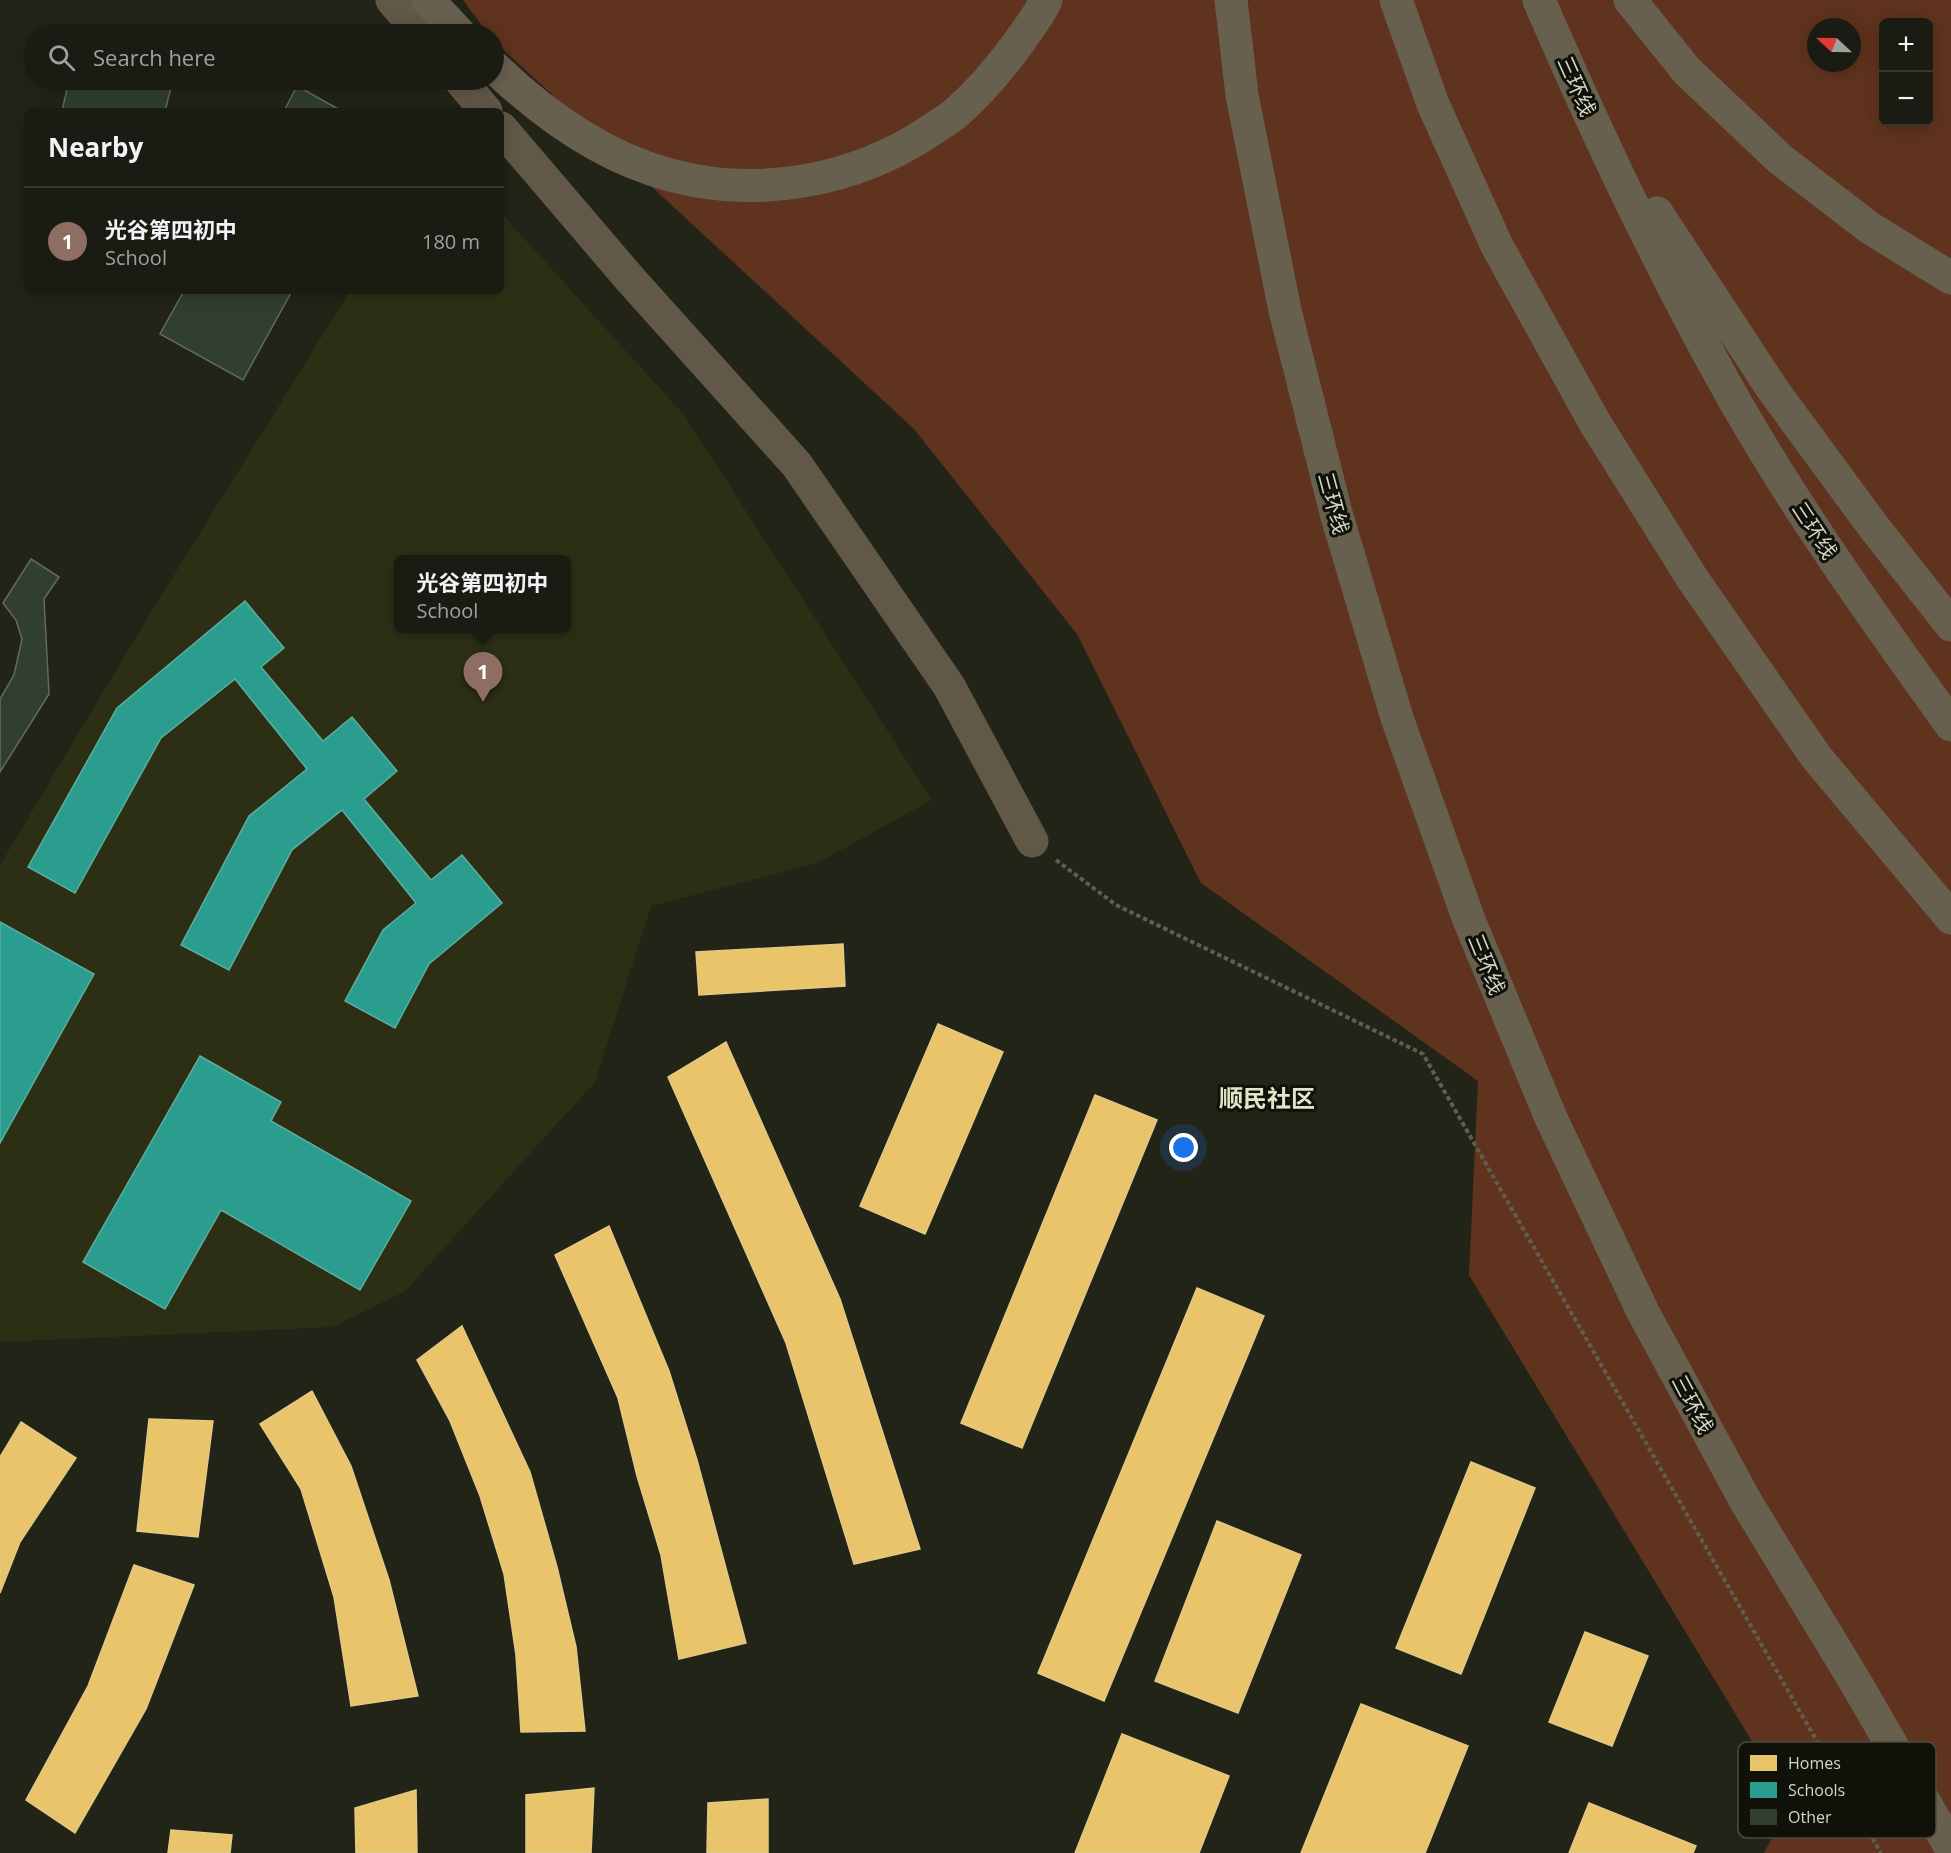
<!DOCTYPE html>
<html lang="en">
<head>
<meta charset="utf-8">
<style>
	body { margin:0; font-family:"Open Sans","Noto Sans SC",sans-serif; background:#272820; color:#f1f3f6 }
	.controls { position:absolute; right:18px; top:18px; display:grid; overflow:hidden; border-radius:9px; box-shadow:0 3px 15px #0003 }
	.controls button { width:54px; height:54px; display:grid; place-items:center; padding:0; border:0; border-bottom:2px solid #383932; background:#1a1b12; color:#f1f3f6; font:30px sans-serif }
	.compass { position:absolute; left:1807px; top:18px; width:54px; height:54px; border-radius:50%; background:#1a1b12; box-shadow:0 3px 15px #0003; rotate:292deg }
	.you { position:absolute; left:1184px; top:1148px; width:21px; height:21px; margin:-15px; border:4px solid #fff; border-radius:50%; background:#1a73e8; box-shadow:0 0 0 9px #1a73e833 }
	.badge { display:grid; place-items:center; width:39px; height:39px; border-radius:50%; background:#2563eb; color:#fff; font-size:20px; font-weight:700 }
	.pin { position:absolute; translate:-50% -50px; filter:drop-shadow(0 2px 3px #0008) }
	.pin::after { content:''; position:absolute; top:32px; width:21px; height:18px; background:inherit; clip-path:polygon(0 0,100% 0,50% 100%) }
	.popup { position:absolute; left:394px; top:555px; width:177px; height:78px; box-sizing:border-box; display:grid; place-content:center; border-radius:9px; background:#1a1b12; filter:drop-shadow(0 2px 4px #0005); font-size:20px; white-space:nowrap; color:#9fa19f }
	.popup b { font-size:22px; color:#f1f3f6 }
	.popup::after { content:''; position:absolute; left:50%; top:100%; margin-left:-12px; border:12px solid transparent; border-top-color:#1a1b12 }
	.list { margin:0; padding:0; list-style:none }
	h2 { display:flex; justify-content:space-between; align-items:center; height:78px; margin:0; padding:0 24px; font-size:26px }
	h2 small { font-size:20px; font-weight:400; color:#9fa19f }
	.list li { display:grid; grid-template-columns:39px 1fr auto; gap:18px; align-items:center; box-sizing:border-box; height:108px; padding:0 24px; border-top:2px solid #383932 }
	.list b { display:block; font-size:22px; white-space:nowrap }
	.list p { margin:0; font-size:20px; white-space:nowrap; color:#9fa19f }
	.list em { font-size:20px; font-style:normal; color:#9fa19f }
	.icon { flex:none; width:33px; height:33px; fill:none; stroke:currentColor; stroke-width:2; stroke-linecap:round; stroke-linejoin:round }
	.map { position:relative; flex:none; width:1951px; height:1853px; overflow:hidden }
	.search { position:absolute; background:#1a1b12; box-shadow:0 3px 15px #0003; left:24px; top:24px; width:480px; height:66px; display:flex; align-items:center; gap:15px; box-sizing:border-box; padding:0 21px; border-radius:33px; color:#9fa19f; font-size:22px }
	.panel { position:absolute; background:#1a1b12; box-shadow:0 3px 15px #0003; left:24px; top:108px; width:480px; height:186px; border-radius:9px }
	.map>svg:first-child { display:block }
</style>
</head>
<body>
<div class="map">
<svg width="1951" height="1853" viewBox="0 0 1951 1853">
	<rect width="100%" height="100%" fill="#232418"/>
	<path fill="#2d2f15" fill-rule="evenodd" d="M501,213L684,415L932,800L817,863L651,906L595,1082L404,1292L332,1327L0,1342V865L156,604L350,291H501ZM399,560H567V628H399Z"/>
	<path fill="#5f331d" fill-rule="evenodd" d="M463,0H1951V1853H1764L1790,1804L1469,1275L1478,1081L1201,883L1077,634L914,429L494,41V34H488ZM1884,22H1928V122H1884ZM1816,27H1852V63H1816Z"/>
	<path fill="#e9c46a" stroke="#e2c986" stroke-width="1.5" d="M843,944L845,986L699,995L696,952Z
		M938,1024L1003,1052L925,1234L860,1206Z
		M726,1042L840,1299L920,1549L854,1564L786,1343L668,1077Z
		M1095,1095L1157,1120L1022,1448L961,1423Z
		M609,1226L669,1371L697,1460L746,1643L679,1659L661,1555L637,1476L618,1398L555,1255Z
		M1197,1288L1264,1316L1104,1701L1038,1673Z
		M462,1326L530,1472L557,1567L576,1647L585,1731L521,1732L516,1655L504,1574L480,1496L450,1421L417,1360Z
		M312,1391L351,1466L389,1580L418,1696L351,1706L334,1597L301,1489L260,1424Z
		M149,1419L213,1421L198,1537L137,1531Z
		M21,1422L76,1458L20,1542L0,1593V1457Z
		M1471,1462L1535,1488L1461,1674L1396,1648Z
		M1217,1521L1301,1555L1238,1713L1155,1681Z
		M134,1565L194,1585L146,1709L75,1833L26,1800L88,1686Z
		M1585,1632L1648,1656L1612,1746L1549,1722Z
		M1361,1704L1468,1746L1425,1853H1301Z
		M1122,1734L1229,1776L1199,1853H1075Z
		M594,1788L591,1853H526V1795Z
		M416,1790L417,1853H356L355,1808Z
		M768,1799V1853H707L708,1803Z
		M1589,1803L1696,1846L1693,1853H1569Z
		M171,1830L232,1835L230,1853H168Z"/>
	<path fill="#2a9d8f" stroke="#5daea0" stroke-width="1.5" d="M245,601L284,648L261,667L323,741L352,717L397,771L364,799L431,880L462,855L502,903L429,964L395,1028L345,1001L383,930L416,903L342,810L292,850L229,970L181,945L249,816L307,769L235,679L161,738L75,893L28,867L117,708Z
		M0,922L94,974L0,1143Z
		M200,1056L281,1102L271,1121L411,1201L360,1290L221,1210L165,1309L83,1262Z"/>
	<path fill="#313f2f" stroke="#656960" stroke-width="1.5" d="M69,80H173L165,111H62Z
		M297,86L342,111H284Z
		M184,291H292L243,380L160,334Z
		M31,559L59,577L44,599L49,694L0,772V699L14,675L22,639L16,620L3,603Z"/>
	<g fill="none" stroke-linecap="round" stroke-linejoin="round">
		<path stroke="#625d50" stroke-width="4" stroke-dasharray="4.5 3" stroke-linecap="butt" d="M1056,860L1116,905L1423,1054L1881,1853"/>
		<path stroke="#615848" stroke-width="33" d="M392,0L421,34
			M460,80L486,111
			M501,128L630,279L797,465L949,686L1032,841"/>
		<path stroke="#68604f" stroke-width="33" d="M428,0L460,34
			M1231,0L1242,95L1284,306L1336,513L1397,718L1469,920L1551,1118L1643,1312L1745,1500L1856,1683L1951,1848
			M1396,0L1433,104L1497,246L1595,423L1692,578L1817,758L1951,918
			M1539,0C1597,135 1660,268 1732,396C1797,511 1874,618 1951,725
			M1630,0L1687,71L1780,159L1870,228L1951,278
			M494,67C544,115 602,157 670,175C758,199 855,181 930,131C938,125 948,120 956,113C980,92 1001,67 1019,42C1029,28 1039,15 1046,0
			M1657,213L1773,390L1873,526L1951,625"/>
	</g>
	<g text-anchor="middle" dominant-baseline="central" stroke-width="6" stroke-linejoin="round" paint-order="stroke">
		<g font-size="21" fill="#d3d5c8" stroke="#101108">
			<text transform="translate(1577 86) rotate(66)">三环线</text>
			<text transform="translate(1334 503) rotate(75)">三环线</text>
			<text transform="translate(1815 530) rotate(57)">三环线</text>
			<text transform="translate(1487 964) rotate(68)">三环线</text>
			<text transform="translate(1693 1404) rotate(62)">三环线</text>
		</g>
		<g font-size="24" font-weight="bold" fill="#e2e5ca" stroke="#101108">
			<text x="1267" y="1097">顺民社区</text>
		</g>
	</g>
	<rect x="1738" y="1742" width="198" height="96" rx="9" fill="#101108" stroke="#4a4c42" stroke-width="1.5"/>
	<rect x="1750" y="1755" width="27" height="16" fill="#e9c46a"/>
	<rect x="1750" y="1782" width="27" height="16" fill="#2a9d8f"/>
	<rect x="1750" y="1809" width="27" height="16" fill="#313f2f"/>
	<g font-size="16" fill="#d3d5c8">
		<text x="1788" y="1769">Homes</text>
		<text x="1788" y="1796">Schools</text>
		<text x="1788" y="1823">Other</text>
	</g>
</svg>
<div class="controls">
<button>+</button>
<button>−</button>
</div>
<svg class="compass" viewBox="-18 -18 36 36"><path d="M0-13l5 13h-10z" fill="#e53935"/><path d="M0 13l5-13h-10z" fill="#9fa19f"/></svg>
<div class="you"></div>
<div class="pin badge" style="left:483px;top:702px;background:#8d6e63">1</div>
<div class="popup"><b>光谷第四初中</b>School</div>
<div class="search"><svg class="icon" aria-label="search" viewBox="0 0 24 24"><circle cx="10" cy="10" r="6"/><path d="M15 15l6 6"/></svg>Search here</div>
<section class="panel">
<h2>Nearby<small></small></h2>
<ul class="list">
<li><span class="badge" style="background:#8d6e63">1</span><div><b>光谷第四初中</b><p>School</p></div><em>180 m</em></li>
</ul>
</section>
</div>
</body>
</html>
